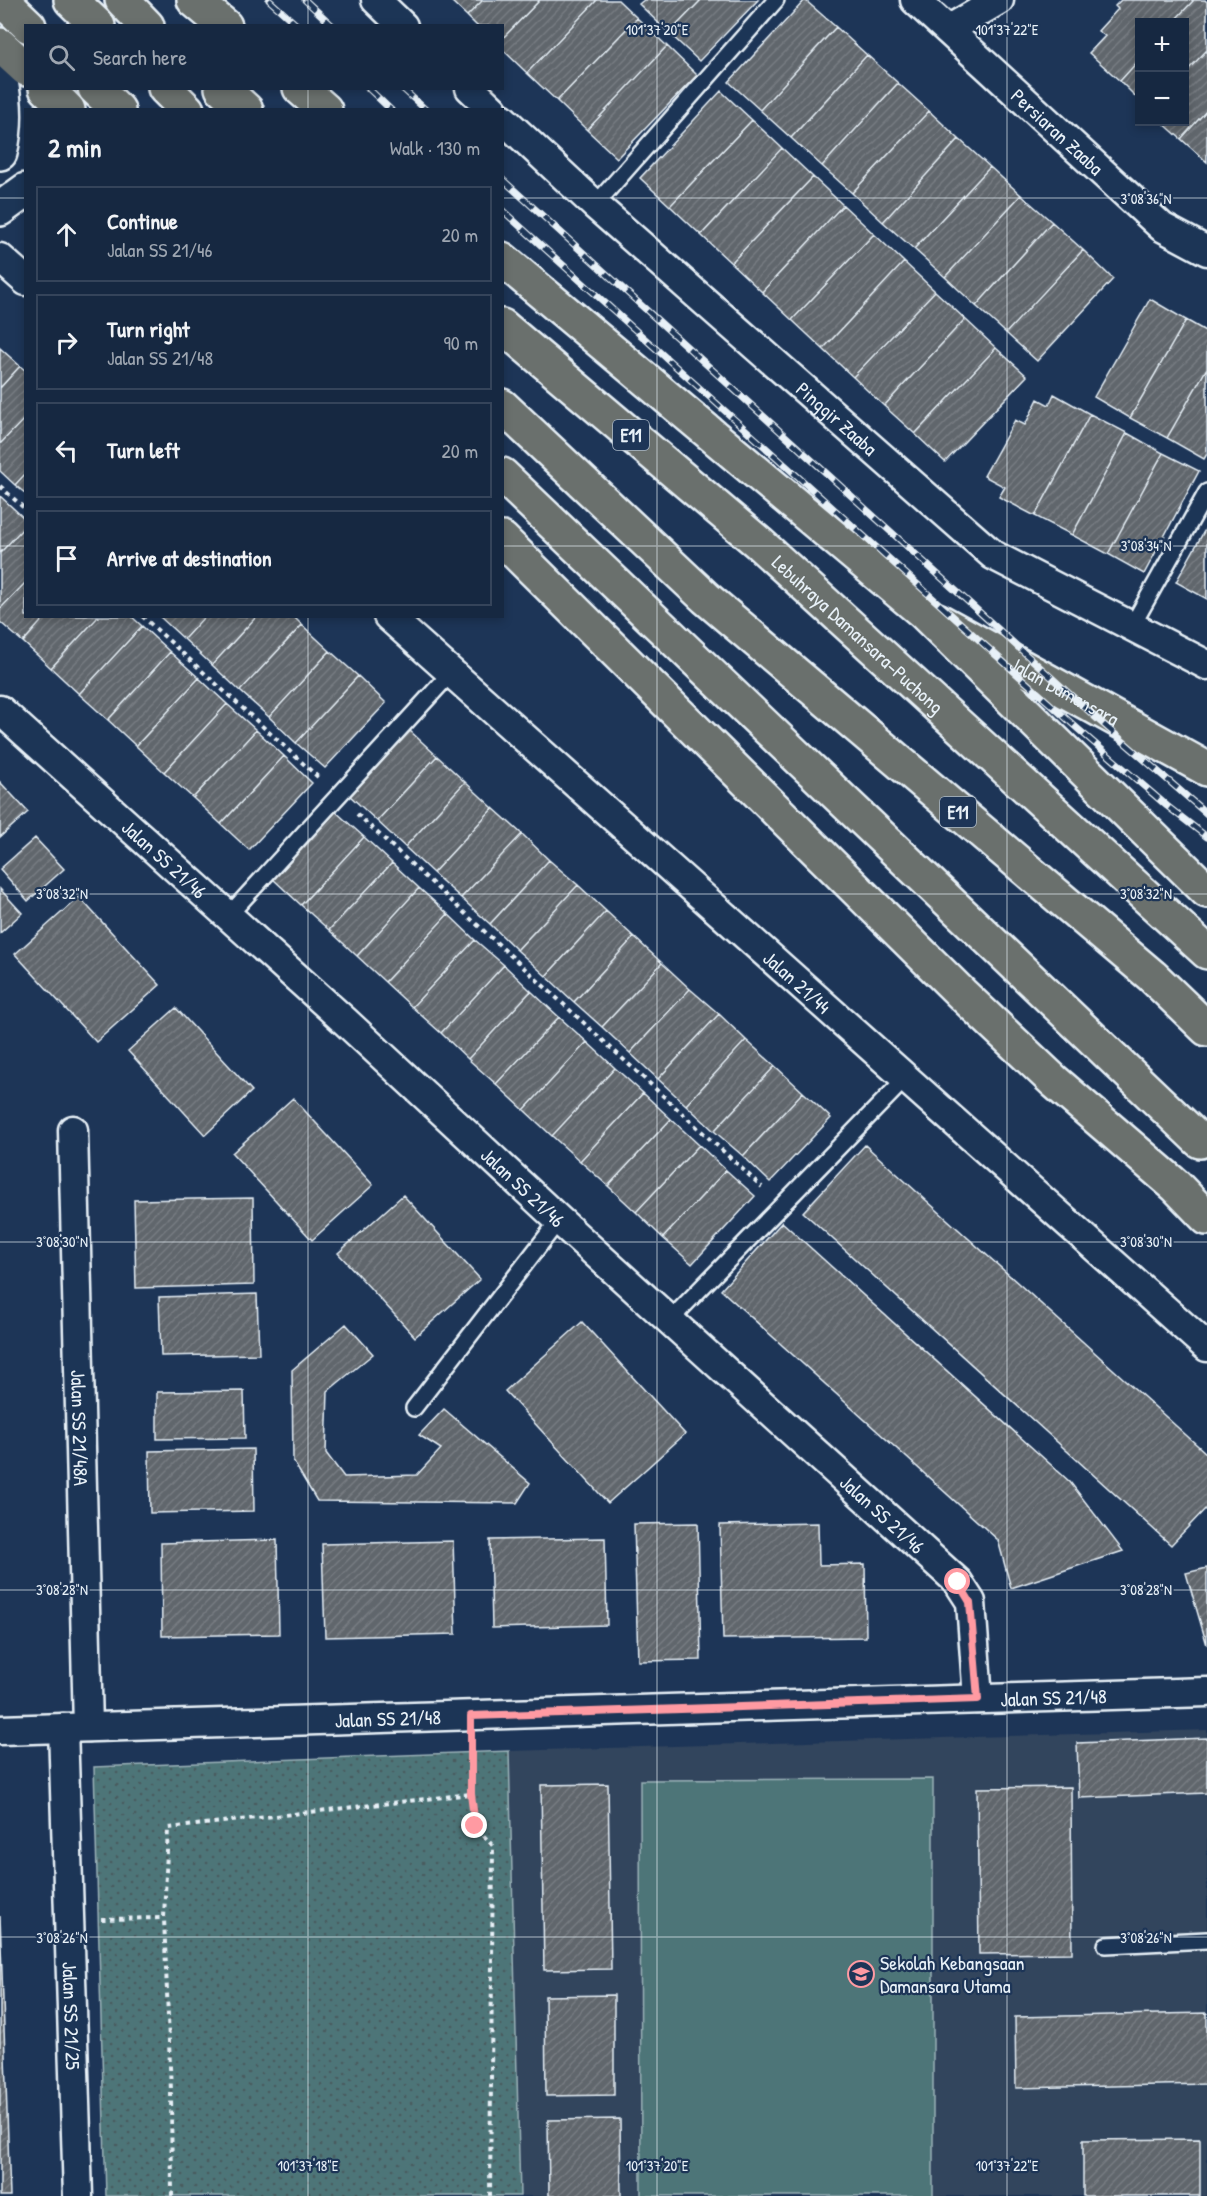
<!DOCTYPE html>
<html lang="en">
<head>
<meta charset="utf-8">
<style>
	body { margin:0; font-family:"Patrick Hand",sans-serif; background:#23344c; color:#f1f3f6 }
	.controls { position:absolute; right:18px; top:18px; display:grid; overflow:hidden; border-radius:0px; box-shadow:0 3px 9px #0003 }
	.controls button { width:54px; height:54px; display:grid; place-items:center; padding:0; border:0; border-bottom:2px solid #35445a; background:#162841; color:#f1f3f6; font:30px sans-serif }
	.stop { position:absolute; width:18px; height:18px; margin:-14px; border:4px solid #ff9aa2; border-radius:50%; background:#fff }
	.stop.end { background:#ff9aa2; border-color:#fff; box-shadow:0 2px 6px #0008 }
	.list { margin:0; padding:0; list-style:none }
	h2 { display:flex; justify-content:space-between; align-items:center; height:78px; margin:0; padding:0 24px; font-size:26px }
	h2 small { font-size:20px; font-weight:400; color:#9ea6b1 }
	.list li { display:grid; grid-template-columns:39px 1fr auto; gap:18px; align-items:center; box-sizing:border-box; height:96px; margin:0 12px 12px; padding:0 12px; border:2px solid #35445a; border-radius:0px }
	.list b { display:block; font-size:22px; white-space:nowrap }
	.list p { margin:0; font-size:20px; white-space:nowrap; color:#9ea6b1 }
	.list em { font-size:20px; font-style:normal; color:#9ea6b1 }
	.icon { flex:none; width:33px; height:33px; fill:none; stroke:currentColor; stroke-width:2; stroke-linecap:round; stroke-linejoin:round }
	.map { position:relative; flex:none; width:1207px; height:2196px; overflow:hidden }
	.search { position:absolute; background:#162841; box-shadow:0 3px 9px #0003; left:24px; top:24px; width:480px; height:66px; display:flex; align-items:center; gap:15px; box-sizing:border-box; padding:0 21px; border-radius:0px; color:#9ea6b1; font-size:22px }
	.panel { position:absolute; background:#162841; box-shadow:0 3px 9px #0003; left:24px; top:108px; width:480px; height:510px; border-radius:0px }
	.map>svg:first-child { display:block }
</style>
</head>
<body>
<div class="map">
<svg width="1207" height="2196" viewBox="0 0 1207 2196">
	<defs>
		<pattern id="park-dots" width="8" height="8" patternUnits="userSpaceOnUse" patternTransform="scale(1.5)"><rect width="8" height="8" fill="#4e7478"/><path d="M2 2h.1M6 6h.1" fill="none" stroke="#4a5c5f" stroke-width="1.8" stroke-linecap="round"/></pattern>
		<pattern id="building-hatch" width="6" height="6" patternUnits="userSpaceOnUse" patternTransform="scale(1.5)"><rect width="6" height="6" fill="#60666c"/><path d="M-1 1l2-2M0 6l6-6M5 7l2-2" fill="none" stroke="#777c82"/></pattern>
	</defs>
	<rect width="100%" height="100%" fill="#1d3557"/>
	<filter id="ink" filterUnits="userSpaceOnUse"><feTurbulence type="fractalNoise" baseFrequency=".0167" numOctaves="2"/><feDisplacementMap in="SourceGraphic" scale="12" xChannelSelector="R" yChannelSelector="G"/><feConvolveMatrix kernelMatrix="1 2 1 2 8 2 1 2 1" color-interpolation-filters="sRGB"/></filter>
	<g filter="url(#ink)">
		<path fill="#31445d" d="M1207,1730V2196H520L509,1751Z"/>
		<path fill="#4e7478" stroke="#9bb2b8" stroke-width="1.5" d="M933,1779V2196H641L640,1780Z"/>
		<path fill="url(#park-dots)" stroke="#9bb2b8" stroke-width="1.5" d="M509,1751L520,2196H106L94,1767Z"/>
		<path fill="url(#building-hatch)" stroke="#e8f1f8" stroke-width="1.5" d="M450,0H483L467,16Z
			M483,0H540L502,39V26H477L467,16Z
			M540,0H597L527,73L502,49V39Z
			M597,0H618L637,18L557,101L527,73Z
			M644,0H701L669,33L639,4Z
			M701,0H758L699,61L669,33Z
			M805,0L836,27L760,110L729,82Z
			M1121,0H1194L1173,22H1140V59L1120,81L1089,53L1105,36L1098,31L1118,9L1115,6Z
			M1194,0H1205L1207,2V50L1184,74V22H1173Z
			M637,18L667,46L587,130L557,101Z
			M836,27L867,55L791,138L760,110Z
			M667,46L697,75L617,158L587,130Z
			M1207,50V110L1181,139L1162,122H1184V74Z
			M867,55L898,83L822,166L791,138Z
			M1140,59V101L1120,81Z
			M898,83L929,111L852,193L822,166Z
			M721,91L752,120L670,206L640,178Z
			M1207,110V162L1181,139Z
			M929,111L959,139L883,222L852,193Z
			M752,120L782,148L701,235L670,206Z
			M959,139L990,167L914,249L883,222Z
			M782,148L813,177L731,263L701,235Z
			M990,167L1021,195L945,277L914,249Z
			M813,177L843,205L762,292L731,263Z
			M1021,195L1052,222L976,306L945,277Z
			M843,205L874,234L792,320L762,292Z
			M1052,222L1083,250L1006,333L976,306Z
			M874,234L904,262L823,349L792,320Z
			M1083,250L1113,279L1037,361L1006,333Z
			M904,262L935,291L853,377L823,349Z
			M935,291L965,319L884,406L853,377Z
			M1150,299L1186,320L1130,418L1094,397Z
			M965,319L996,348L915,434L884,406Z
			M1186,320L1207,332V368L1167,438L1130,418Z
			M0,348L20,366L0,388Z
			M996,348L1027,376L945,462L915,434Z
			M20,366L26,371V417L0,444V388Z
			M1207,368V454L1204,459L1167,438Z
			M1054,394L1090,414L1035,516L999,497L1005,487L984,476L1015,420L1025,425L1038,399L1049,405Z
			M1090,414L1127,433L1072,535L1035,516Z
			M26,417V473L15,485L0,471V444Z
			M1127,433L1163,453L1108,554L1072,535Z
			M1163,453L1199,471L1144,574L1108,554Z
			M26,473V494L15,485Z
			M0,496L26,520V525L0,553Z
			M26,525V582L0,609V553Z
			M1207,526V599L1176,582Z
			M26,582V616H46L23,642L0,622V609Z
			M46,616H99L51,668L23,642Z
			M99,616H131L142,626L79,694L51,668Z
			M159,616H205L184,639Z
			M205,616H257L212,665L184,639Z
			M257,616H293L302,625L240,691L212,665Z
			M302,625L330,651L269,717L240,691Z
			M142,626L170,652L108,720L79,694Z
			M330,651L358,676L296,743L269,717Z
			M170,652L199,678L136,746L108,720Z
			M358,676L386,703L325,768L296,743Z
			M199,678L227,704L164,772L136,746Z
			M227,704L256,730L193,798L164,772Z
			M256,730L284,756L221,824L193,798Z
			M409,730L437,756L377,821L349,795Z
			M284,756L312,783L249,850L221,824Z
			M437,756L465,782L405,847L377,821Z
			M0,782L28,812L0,837Z
			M465,782L493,808L433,873L405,847Z
			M493,808L522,834L461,898L433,873Z
			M335,811L364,837L301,905L273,879Z
			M522,834L549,860L490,924L461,898Z
			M364,837L392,863L329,930L301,905Z
			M35,838L64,869L28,901L0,869Z
			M549,860L578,885L517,950L490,924Z
			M392,863L419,888L357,956L329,930Z
			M578,885L606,911L546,976L517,950Z
			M419,888L448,914L385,982L357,956Z
			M0,889L22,913L0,933Z
			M79,897L160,985L96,1042L15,954Z
			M606,911L634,937L574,1002L546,976Z
			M448,914L475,940L412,1007L385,982Z
			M634,937L662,963L602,1027L574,1002Z
			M475,940L504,965L441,1033L412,1007Z
			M662,963L690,989L630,1053L602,1027Z
			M504,965L531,991L468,1059L441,1033Z
			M690,989L719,1014L658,1079L630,1053Z
			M531,991L559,1017L496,1084L468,1059Z
			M176,1008L252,1091L205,1135L128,1051Z
			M719,1014L746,1040L686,1105L658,1079Z
			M559,1017L587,1042L524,1110L496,1084Z
			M746,1040L775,1066L714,1131L686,1105Z
			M587,1042L615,1068L552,1136L524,1110Z
			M775,1066L803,1092L743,1156L714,1131Z
			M615,1068L643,1093L580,1161L552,1136Z
			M803,1092L831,1118L770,1182L743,1156Z
			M643,1093L671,1119L608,1186L580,1161Z
			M293,1098L373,1185L312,1240L232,1153Z
			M671,1119L699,1145L636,1212L608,1186Z
			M699,1145L726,1170L663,1238L636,1212Z
			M865,1145L1207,1454V1507L1171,1545L803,1212Z
			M726,1170L755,1196L692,1264L663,1238Z
			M403,1195L480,1279L415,1337L338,1253Z
			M253,1198L254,1285L136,1288L134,1200Z
			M782,1222L1070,1482L1123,1551L1011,1588L998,1540L721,1290Z
			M257,1294L259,1354L161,1356L159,1297Z
			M582,1322L685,1434L608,1503L505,1391Z
			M346,1324L373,1354L328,1391L326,1453L344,1477L417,1475L441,1449L419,1435L444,1409L530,1483L517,1503L317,1501L293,1461L292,1370Z
			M244,1391L245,1438L157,1439V1392Z
			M253,1449L254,1511L150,1513L149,1451Z
			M698,1523L701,1660L638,1661L634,1524Z
			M818,1523L819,1565L865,1564L866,1637L723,1639L720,1525Z
			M605,1538L607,1625L492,1628L490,1540Z
			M277,1540L279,1634L162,1636L161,1543Z
			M453,1541L456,1634L325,1637L322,1544Z
			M1207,1568V1645L1186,1573Z
			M1207,1738V1793L1079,1798L1077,1743Z
			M608,1784L611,1969L544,1970L541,1785Z
			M1071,1787L1072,1953L979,1954L977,1788Z
			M0,1916L10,2196H0Z
			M614,1995V2095L546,2096L545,1996Z
			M1207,2013V2084L1016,2088L1015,2017Z
			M620,2119L621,2196H549L548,2120Z
			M1200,2139V2196H1083V2140Z"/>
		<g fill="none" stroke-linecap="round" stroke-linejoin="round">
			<defs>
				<path id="service" d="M595,205L776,0
					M1132,626L1207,492
					M227,917L450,674
					M670,1320L905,1079
					M414,1408L559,1220
					M1106,1945L1207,1940"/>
				<g id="minor">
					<path d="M376,0L403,26"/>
					<path id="s1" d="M915,0L1162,227L1207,251"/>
					<path d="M948,30L999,0"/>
					<path d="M470,88L493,110"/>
					<path id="s2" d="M502,118L595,205L993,555L1207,665"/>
					<path d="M0,258L26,281"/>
					<path id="s3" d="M388,616L1207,1347"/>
					<path id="s4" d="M0,710L346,1022L559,1220L958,1582L971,1602L978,1699"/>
					<path id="s5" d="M73,1130L88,1727"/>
					<path id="s6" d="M63,1728L78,2196"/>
					<path id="s7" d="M0,1730L1207,1692"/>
				</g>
				<path id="tertiary" d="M0,78C6,103 6,128 0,153
					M0,209L26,190"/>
				<g id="primary">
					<path id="s8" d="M937,620L1207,769"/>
				</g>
				<g id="motorway">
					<path d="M2,0L29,26"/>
					<path d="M71,0L98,26"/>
					<path d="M122,0L147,26"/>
					<path d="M194,0L225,26"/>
					<path d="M0,45L26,69"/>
					<path d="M46,88L68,110"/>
					<path d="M95,88L118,110"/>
					<path d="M165,88L187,110"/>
					<path d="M222,88L246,110"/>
					<path d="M300,88L325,110"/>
					<path d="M502,259L923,612L1207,891"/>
					<path id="s9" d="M502,326L760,544L1207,952"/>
					<path d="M502,406L706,598L1152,976L1207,1029"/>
					<path d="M502,475L1200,1141"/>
					<path d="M502,539L962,994L1054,1081L1176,1186L1207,1218"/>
				</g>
			</defs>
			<use href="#service" stroke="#e8f1f8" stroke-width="20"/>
			<use href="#minor" stroke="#e8f1f8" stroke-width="33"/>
			<use href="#tertiary" stroke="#e8f1f8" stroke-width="38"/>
			<use href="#primary" stroke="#e8f1f8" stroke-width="38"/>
			<use href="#motorway" stroke="#e8f1f8" stroke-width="38"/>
			<path stroke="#e8f1f8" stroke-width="4" stroke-dasharray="4.5 4.5" stroke-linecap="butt" d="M0,486L26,510
				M142,616L319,778
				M357,814L762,1187
				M471,1749V1794L475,1826L493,1846L490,2196
				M101,1919L164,1918
				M172,2196L171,2091L164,1918L168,1828L471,1794"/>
			<use href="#service" stroke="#1d3557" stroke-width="15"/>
			<use href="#minor" stroke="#1d3557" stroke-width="28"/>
			<use href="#tertiary" stroke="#1d3557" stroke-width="33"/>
			<use href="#primary" stroke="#6b706d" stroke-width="33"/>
			<use href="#motorway" stroke="#6b706d" stroke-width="33"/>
			<defs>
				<path id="rail" d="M269,0L298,26
					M305,0L333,26
					M368,88L391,110
					M402,88L426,110
					M502,179L1094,716L1207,814
					M502,210L1078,729L1167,806L1207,837"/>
			</defs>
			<use href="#rail" stroke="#e8f1f8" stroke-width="7"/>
			<use href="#rail" stroke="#1d3557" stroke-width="4.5" stroke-dasharray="14" stroke-linecap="butt"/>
		</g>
	</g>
	<g fill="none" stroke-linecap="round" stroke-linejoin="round" filter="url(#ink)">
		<path stroke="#ff9aa2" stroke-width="8" d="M475,1826L471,1794V1716L978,1699L970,1602L958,1582"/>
	</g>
	<path fill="none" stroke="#e8f1f8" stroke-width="1.5" stroke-opacity="0.45" d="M308,0V26M657,0V2196M1007,0V2196M308,88V110M0,198H26M502,198H1207M0,546H26M502,546H1207M308,616V2196M0,894H1207M0,1242H1207M0,1590H1207M0,1937H1207"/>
	<defs>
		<symbol id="school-ring" viewBox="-11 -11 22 22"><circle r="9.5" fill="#1d3557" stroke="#ff9aa2" stroke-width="1.5"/><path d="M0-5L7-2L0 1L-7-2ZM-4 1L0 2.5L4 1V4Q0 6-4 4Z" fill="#ff9aa2"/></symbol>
	</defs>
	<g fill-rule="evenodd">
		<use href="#school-ring" x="846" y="1959" width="30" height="30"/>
	</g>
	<g text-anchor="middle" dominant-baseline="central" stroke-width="4.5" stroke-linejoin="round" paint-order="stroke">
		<g fill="#1d3557" stroke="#abb9c8" stroke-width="1.5">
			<rect x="613" y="420" width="36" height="30" rx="4.5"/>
			<rect x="940" y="797" width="36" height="30" rx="4.5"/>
		</g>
		<g font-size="18" font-weight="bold" fill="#e8f1f8">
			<text x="631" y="435">E11</text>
			<text x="958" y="812">E11</text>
		</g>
		<g font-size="20" fill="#e8f1f8" stroke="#1d3557">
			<text stroke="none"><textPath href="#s1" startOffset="194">Persiaran Zaaba</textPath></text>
			<text stroke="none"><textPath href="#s2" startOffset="450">Pinggir Zaaba</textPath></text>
			<text stroke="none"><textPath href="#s9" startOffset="471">Lebuhraya Damansara–Puchong</textPath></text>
			<text stroke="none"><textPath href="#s8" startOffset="146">Jalan Damansara</textPath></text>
			<text stroke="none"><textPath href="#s4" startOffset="222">Jalan SS 21/46</textPath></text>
			<text stroke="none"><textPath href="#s3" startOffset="549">Jalan 21/44</textPath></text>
			<text stroke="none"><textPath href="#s4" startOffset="708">Jalan SS 21/46</textPath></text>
			<text stroke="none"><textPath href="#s5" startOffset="298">Jalan SS 21/48A</textPath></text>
			<text stroke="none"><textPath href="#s4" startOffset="1194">Jalan SS 21/46</textPath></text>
			<text stroke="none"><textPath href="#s7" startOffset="1054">Jalan SS 21/48</textPath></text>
			<text stroke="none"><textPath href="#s7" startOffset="388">Jalan SS 21/48</textPath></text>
			<text stroke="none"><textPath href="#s6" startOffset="288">Jalan SS 21/25</textPath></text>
		</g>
		<g font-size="20" fill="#e8f1f8" stroke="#1d3557" text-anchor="start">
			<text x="880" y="1962">Sekolah Kebangsaan<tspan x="880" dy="23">Damansara Utama</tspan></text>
		</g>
	</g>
	<g font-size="15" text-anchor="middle" fill="#e8f1f8" stroke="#1d3557" stroke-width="4.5" stroke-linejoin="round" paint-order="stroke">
		<text x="657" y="35">101°37'20"E</text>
		<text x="1007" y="35">101°37'22"E</text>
		<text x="1146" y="204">3°08'36"N</text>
		<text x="1146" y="551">3°08'34"N</text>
		<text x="62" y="899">3°08'32"N</text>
		<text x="1146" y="899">3°08'32"N</text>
		<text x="62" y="1247">3°08'30"N</text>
		<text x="1146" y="1247">3°08'30"N</text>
		<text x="62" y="1595">3°08'28"N</text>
		<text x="1146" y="1595">3°08'28"N</text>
		<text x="62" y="1943">3°08'26"N</text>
		<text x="1146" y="1943">3°08'26"N</text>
		<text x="308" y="2171">101°37'18"E</text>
		<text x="657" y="2171">101°37'20"E</text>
		<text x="1007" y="2171">101°37'22"E</text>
	</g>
</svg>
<div class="controls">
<button>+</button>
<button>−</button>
</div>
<div class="stop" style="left:958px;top:1582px"></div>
<div class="stop end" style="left:475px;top:1826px"></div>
<div class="search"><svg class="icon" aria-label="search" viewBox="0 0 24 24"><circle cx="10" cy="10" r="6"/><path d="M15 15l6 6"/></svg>Search here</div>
<section class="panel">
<h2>2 min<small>Walk · 130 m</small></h2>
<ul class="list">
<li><svg class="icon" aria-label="ahead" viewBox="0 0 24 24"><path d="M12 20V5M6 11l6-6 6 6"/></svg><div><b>Continue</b><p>Jalan SS 21/46</p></div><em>20 m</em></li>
<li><svg class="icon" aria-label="right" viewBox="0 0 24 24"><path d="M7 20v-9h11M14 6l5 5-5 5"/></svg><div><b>Turn right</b><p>Jalan SS 21/48</p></div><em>90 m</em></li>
<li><svg class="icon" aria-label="left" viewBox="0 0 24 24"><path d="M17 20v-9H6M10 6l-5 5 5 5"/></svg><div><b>Turn left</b></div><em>20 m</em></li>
<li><svg class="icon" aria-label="arrive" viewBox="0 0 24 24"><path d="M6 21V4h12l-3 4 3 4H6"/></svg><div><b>Arrive at destination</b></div></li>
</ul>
</section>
</div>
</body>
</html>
